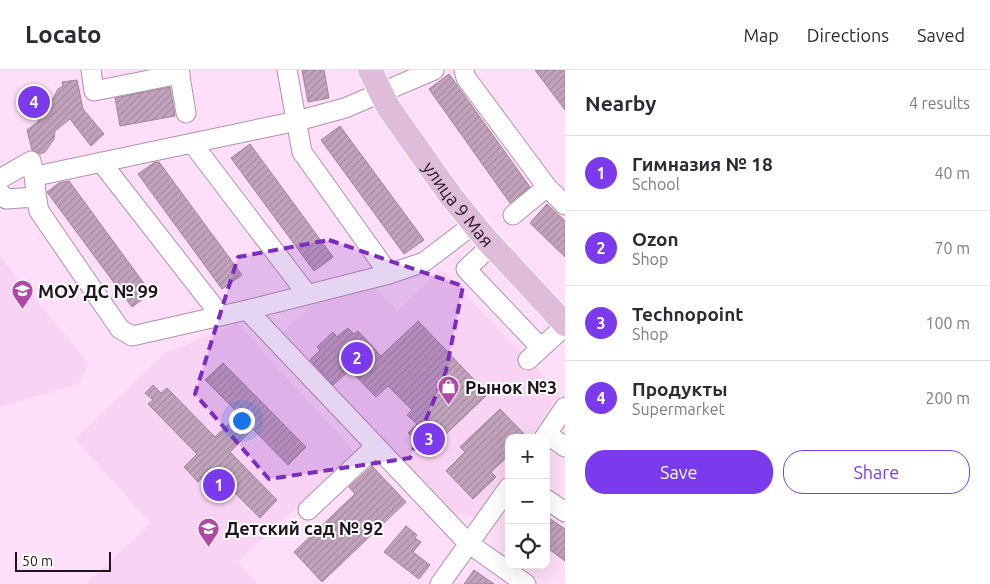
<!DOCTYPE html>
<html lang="en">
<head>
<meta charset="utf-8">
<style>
	body { margin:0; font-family:Ubuntu,sans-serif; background:#f7f7f7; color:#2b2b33 }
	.controls { position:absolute; right:15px; bottom:15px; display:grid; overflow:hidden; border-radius:10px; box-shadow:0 5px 20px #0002 }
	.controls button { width:45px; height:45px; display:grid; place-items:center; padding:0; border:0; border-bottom:1px solid #e1e1e2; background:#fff; color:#2b2b33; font:25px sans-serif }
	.scale { position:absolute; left:15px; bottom:12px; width:96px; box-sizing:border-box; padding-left:5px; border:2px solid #20151e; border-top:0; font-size:14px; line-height:18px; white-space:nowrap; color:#20151e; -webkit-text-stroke:4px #fff; paint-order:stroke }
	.you { position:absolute; left:241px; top:350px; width:18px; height:18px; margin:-12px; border:4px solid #fff; border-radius:50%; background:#1a73e8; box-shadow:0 0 0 8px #1a73e833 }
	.badge { display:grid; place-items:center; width:32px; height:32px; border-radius:50%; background:#7c3aed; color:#fff; font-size:16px; font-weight:700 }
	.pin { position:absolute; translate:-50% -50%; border:2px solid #fff; box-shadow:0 1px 5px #0006 }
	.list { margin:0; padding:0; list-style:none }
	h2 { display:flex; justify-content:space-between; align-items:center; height:65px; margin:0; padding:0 20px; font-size:21px }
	h2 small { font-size:16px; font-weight:400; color:#7c7c81 }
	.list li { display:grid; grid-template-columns:32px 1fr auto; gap:15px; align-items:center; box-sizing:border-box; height:75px; padding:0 20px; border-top:1px solid #e1e1e2 }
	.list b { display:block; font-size:19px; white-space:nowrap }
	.list p { margin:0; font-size:16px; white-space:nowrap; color:#7c7c81 }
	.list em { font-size:16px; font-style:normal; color:#7c7c81 }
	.actions { display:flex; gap:10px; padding:15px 20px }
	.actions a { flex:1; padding:11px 0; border:1px solid #7c3aed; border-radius:20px; text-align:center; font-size:18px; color:#7c3aed }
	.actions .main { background:#7c3aed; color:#fff }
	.icon { flex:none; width:28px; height:28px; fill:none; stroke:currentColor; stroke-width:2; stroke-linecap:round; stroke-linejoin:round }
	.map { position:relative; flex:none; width:565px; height:514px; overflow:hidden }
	header { display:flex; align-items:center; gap:30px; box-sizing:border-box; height:70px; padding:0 25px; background:#fff; border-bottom:1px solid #e1e1e2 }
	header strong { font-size:24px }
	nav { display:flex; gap:28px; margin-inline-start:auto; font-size:18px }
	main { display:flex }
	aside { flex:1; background:#fff }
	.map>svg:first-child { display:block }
</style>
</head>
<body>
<header>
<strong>Locato</strong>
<nav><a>Map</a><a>Directions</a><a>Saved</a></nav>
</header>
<main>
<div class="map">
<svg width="565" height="514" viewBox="0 0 565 514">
	<defs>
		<pattern id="building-hatch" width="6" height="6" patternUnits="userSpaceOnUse" patternTransform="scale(1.25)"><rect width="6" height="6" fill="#c1a3bc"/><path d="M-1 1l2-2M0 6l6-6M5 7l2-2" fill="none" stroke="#a68ba1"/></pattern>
	</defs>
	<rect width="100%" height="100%" fill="#fedef8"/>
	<path fill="#f9d3f3" d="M0,186L89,294L78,314L0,337Z
		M441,199L560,323L530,368H509V400L476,449L461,442L454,449L280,264L320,228L375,217L397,241Z
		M237,253L356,383L238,492L258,514H86L151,453L75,369L165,283Z"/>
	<path fill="url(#building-hatch)" stroke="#a1849c" d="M302,0H324L329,28L308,32Z
		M535,0H565V40Z
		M449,4L530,117L510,133L429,19Z
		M77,10L83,39L104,64L91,76L70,49L55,61L54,69L45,82L40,84L32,80L27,60L39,51L22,33L36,21L49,36L58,19L63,16L62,12Z
		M170,17L175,46L120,56L115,28Z
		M340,56L424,170L404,184L321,70Z
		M250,74L333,187L314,201L231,88Z
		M155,92H159L242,205L222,219L138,104Z
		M69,111L151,223L132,237L47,122L59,113Z
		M547,134L565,151V187L530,153Z
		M418,251L488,324L427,382L408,363L417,354L407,345L412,340L388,316L376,327L350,300L333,315L310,290L320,280L317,277L333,262L337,267L348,258L354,264L358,261L381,286Z
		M223,293L306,377L288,395L253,359L230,382L277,430L260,448L211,399L198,412L184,397L197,384L148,334L153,330L145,323L153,315L161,323L167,318L215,367L239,344L205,310Z
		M500,339L528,368H509V385L491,402L496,407L473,429L446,401L465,382L460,377Z
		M372,396L406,432L322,512L294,482L355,424L349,417Z
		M546,446L565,459V491L546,477Z
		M406,456L417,465L415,468L421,472L413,482L430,495L419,509L384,482Z
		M474,500L494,514H464Z"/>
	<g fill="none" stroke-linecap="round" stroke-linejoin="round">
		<defs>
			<path id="minor" d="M91,0L94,21L180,4
				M179,0L186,43
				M287,0L302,82L389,204
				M464,0L466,8L547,117L565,135
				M192,73L307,224
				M101,92L221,246
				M36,106L297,51L345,38L434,0
				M0,109L31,91C36,108 35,124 39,141L120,259L132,266L247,240L389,204L424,192L474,154
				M0,123L6,129L36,127
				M513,145L547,117
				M492,175L466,199L541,278
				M247,240L468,473L526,514
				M528,290L565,256
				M547,364L565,377
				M544,368L565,337
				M546,429L565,442
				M308,440L376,376
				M440,514L509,417"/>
			<g id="major">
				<path id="s1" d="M370,0L388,37L450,125L485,168L565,254"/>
			</g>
		</defs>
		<use href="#minor" stroke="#af92aa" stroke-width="21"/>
		<use href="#major" stroke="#fff" stroke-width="26"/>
		<use href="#minor" stroke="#fff" stroke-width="19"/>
		<use href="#major" stroke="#e0bcdb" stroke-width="24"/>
	</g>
	<path fill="#7b2cbf" fill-opacity="0.2" stroke="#7b2cbf" stroke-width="4" stroke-dasharray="10 6" stroke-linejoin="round" d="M329,170L463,216L446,301L410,388L269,409L195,324L238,187Z"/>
	<defs>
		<symbol id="school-pin" viewBox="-11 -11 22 30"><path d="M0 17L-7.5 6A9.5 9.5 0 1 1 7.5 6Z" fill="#b347a8" stroke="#fff"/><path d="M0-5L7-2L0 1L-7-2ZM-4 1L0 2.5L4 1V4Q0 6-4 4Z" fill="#fff"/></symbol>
		<symbol id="shop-pin" viewBox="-11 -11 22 30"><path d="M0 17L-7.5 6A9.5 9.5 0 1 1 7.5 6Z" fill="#b347a8" stroke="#fff"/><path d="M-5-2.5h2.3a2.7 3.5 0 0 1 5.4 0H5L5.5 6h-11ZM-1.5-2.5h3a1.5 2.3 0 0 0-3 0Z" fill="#fff"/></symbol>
	</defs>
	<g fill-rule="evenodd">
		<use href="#school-pin" x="10" y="208" width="25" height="34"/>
		<use href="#shop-pin" x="436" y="304" width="25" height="34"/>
		<use href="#school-pin" x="196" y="446" width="25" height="34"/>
	</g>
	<g text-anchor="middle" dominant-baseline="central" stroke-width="4" stroke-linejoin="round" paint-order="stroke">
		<g font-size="18" fill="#20151e" stroke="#fff">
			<text stroke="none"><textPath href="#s1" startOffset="161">улица 9 Мая</textPath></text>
		</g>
		<g font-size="18" font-weight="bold" fill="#20151e" stroke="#fff" text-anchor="start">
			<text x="38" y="221">МОУ ДС № 99</text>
			<text x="465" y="317">Рынок №3</text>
			<text x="225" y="458">Детский сад № 92</text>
		</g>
	</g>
</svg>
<div class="controls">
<button>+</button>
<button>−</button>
<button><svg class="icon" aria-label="locate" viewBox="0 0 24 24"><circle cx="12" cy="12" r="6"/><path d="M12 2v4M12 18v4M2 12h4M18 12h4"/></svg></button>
</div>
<div class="scale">50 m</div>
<div class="you"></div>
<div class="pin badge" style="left:219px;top:415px">1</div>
<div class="pin badge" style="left:357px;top:288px">2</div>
<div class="pin badge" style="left:429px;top:369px">3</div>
<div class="pin badge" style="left:34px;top:32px">4</div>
</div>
<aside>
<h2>Nearby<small>4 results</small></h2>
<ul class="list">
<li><span class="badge">1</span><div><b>Гимназия № 18</b><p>School</p></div><em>40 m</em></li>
<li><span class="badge">2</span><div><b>Ozon</b><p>Shop</p></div><em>70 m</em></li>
<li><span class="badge">3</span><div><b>Technopoint</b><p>Shop</p></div><em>100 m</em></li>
<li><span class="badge">4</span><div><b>Продукты</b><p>Supermarket</p></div><em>200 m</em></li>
</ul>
<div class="actions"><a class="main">Save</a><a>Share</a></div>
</aside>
</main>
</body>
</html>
